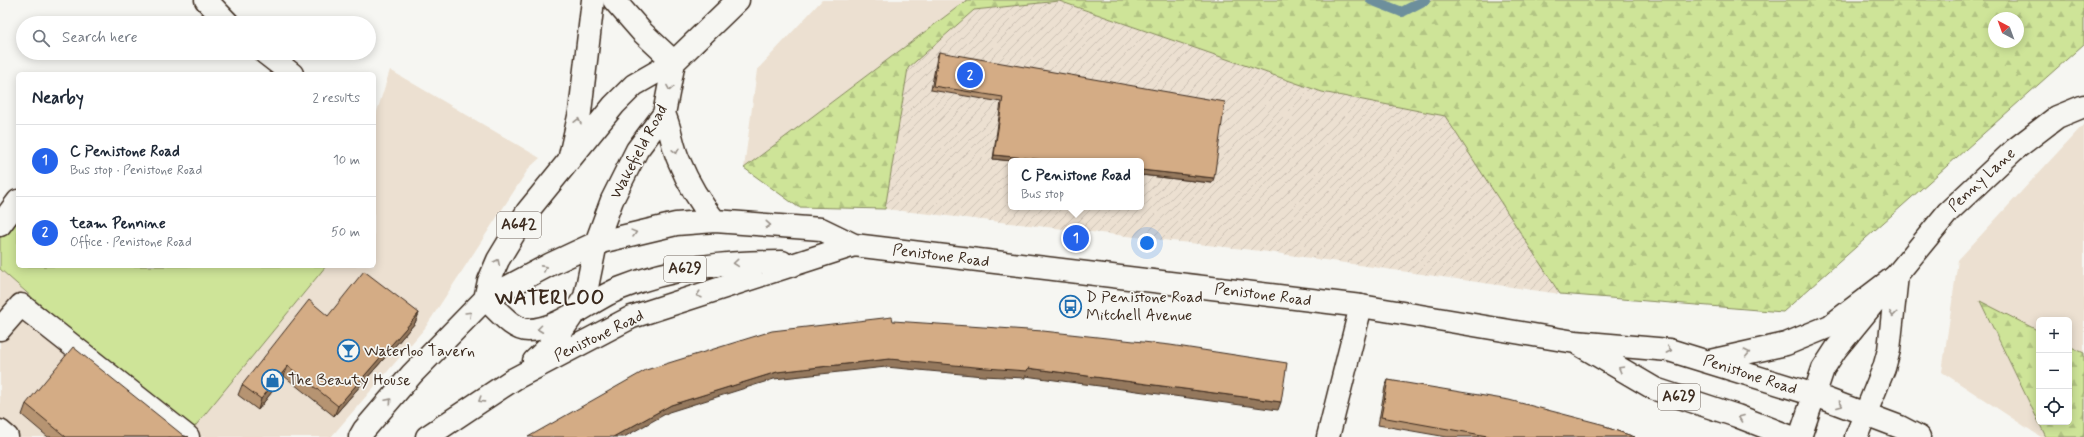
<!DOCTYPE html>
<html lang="en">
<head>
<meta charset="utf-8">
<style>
	body { margin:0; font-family:Mynerve,sans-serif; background:#f2f2f3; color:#1f2937 }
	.controls { position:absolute; right:12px; bottom:12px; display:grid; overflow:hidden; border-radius:6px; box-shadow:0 2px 10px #0003 }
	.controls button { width:36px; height:36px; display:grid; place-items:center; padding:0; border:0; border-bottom:1px solid #e0e1e3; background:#fff; color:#1f2937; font:20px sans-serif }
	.compass { position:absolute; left:1988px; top:12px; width:36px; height:36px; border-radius:50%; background:#fff; box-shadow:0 2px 10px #0003; rotate:319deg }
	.you { position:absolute; left:1147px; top:243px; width:14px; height:14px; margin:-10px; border:3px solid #fff; border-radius:50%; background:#1a73e8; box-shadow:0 0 0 6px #1a73e833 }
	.badge { display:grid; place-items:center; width:26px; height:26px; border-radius:50%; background:#2563eb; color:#fff; font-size:13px; font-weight:700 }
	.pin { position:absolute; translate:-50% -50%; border:2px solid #fff; box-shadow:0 1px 4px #0006 }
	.popup { position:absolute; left:1008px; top:158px; width:136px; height:52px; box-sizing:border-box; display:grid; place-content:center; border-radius:6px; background:#fff; filter:drop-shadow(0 1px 3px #0005); font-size:13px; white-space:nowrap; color:#747a83 }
	.popup b { font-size:15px; color:#1f2937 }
	.popup::after { content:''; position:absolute; left:50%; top:100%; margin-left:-8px; border:8px solid transparent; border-top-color:#fff }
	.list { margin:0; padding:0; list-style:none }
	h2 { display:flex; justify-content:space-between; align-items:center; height:52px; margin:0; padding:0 16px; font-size:17px }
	h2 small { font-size:13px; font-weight:400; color:#747a83 }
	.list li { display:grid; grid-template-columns:26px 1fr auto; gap:12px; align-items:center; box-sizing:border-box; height:72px; padding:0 16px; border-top:1px solid #e0e1e3 }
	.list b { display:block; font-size:15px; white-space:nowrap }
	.list p { margin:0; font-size:13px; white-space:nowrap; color:#747a83 }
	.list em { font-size:13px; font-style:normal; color:#747a83 }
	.icon { flex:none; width:22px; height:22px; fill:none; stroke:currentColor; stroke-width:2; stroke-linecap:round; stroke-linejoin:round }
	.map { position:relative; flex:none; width:2084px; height:437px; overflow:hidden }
	.search { position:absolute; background:#fff; box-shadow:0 2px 10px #0003; left:16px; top:16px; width:360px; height:44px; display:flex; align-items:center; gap:10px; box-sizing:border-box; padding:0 14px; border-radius:22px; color:#747a83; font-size:15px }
	.panel { position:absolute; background:#fff; box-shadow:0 2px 10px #0003; left:16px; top:72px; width:360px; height:196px; border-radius:6px }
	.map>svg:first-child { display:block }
</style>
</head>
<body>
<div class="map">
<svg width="2084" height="437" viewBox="0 0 2084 437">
	<defs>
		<pattern id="industrial-furrows" width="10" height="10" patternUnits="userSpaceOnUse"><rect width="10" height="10" fill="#ece0d1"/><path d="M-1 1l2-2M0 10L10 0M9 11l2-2" fill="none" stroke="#cbc0b3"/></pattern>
		<pattern id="forest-firs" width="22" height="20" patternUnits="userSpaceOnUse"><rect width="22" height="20" fill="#cee498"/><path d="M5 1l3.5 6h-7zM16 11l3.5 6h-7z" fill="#b2c483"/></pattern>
	</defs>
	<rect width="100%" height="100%" fill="#f6f6f2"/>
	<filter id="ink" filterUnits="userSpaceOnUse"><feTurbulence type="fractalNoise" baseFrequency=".025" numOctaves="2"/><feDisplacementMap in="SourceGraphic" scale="8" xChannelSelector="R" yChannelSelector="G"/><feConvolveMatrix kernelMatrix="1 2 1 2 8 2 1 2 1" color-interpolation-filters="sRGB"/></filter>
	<g filter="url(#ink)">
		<path fill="#ece0d1" d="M822,0H967L744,168L757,70Z
			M390,70L540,158L529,168L425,328L331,437H0V269L188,435L326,266H374V121Z
			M2084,124V353L2069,346V320H2039V331L1980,302L2046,437H2041L1942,372L1958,260Z"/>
		<path fill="url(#industrial-furrows)" fill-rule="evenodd" d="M1058,1L1322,92L1445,116L1560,294L1261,251L885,209L908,68L974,10ZM1011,161H1141V207H1011Z"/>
		<path fill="#cee498" stroke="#84875b" d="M18,215V266H326L188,435L0,269V238Z"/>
		<path fill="url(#forest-firs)" stroke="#84875b" fill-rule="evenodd" d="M967,0H2084V44L1783,312L1560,294L1445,116L1322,92L1059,1L974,10L908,68L885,209L798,207L744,168ZM1994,18H2018V42H1994Z
			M1980,301L2039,331V422H2069V346L2084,353V437H2046Z"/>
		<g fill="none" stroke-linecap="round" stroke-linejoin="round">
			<path stroke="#6d8f9c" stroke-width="10" d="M1371,0L1402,12L1425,0"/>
			<defs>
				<path id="minor" d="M206,0L228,23
					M614,0L642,32L674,62
					M265,53L292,74
					M0,225L18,201
					M0,329L21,305L188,437
					M0,431L7,437
					M1328,437L1361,306
					M1800,437L1823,369L1836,349L1948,212L2014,150L2057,117L2084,106
					M1856,437L1884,368L1889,350L1897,275"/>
				<path id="highway" d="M664,114C671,129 672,146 679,161C688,183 700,203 715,221
					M570,156L580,112L593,0
					M485,299L489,281L498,260L527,212L614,105L634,85L674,62L738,0
					M485,299C497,309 512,330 528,330C559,330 592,299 621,288C673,267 727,262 782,262
					M1580,345L1655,389L1737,416L1791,437
					M534,361L555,341L585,297L596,243L612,200L637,150L664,114L674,62
					M1710,361L1786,344L1830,326L1897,275
					M360,437L364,430L412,374L485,299L551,264L596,243L676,224L715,221L821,229L854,245L1361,306L1575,342L1669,350L1815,395L1900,427L1919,437
					M427,437L514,379L632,317L854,245"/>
			</defs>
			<use href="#minor" stroke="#3b2a1e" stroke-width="25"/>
			<use href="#highway" stroke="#3b2a1e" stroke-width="25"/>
			<use href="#minor" stroke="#f6f6f2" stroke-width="22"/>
			<use href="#highway" stroke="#f6f6f2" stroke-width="22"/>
		</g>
		<path fill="#b69472" stroke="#3b2a1e" d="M939,52L1212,183L1141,175V161H1011L993,159L1001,102L931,90L937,57Z
			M419,313L415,323L334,416L284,376L258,410L238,395L242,385L328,316Z
			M1388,380L1605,427L1635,437H1447L1378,425L1385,387Z
			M26,404L184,436L189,437H48L22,415Z"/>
		<path fill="#94785d" stroke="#3b2a1e" d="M994,155L1055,161H1011L993,159Z
			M1141,170L1214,178L1212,183L1141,175Z
			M419,313L415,323L334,416L338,406Z
			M889,359L1028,368L1281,402L1278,410L1025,376V378L983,376L886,367L774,379L669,412L624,437H613L671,405L777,372Z
			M288,366L284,376L258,410L261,399Z"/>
		<path fill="#d4ac85" stroke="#3b2a1e" d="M939,52L1225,102L1214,178L1141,170V161H1055L994,155L1003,97L933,86Z
			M364,271L419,313L338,406L288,366L261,399L242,385L309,300L328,316Z
			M892,317L893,321L1043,331L1170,345L1287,363L1281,402L1028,368L1027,371L986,368L889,359L777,372L671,405L613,437H528L646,370L772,331Z
			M73,347L184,436L189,437H66L26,404Z
			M1388,380L1509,400L1605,425V427L1635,437H1493L1381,417Z"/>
		<defs><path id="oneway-chevron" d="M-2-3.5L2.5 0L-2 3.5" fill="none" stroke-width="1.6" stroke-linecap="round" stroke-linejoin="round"/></defs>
		<g stroke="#989088">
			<use href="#oneway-chevron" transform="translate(670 88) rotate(99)"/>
			<use href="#oneway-chevron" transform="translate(578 121) rotate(-77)"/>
			<use href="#oneway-chevron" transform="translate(676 151) rotate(77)"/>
			<use href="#oneway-chevron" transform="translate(768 225) rotate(4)"/>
			<use href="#oneway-chevron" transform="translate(634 233) rotate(-15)"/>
			<use href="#oneway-chevron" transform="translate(497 262) rotate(-64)"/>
			<use href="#oneway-chevron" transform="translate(736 263) rotate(175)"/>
			<use href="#oneway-chevron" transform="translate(544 268) rotate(-28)"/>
			<use href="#oneway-chevron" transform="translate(699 295) rotate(163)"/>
			<use href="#oneway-chevron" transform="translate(469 314) rotate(-45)"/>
			<use href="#oneway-chevron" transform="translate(1893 314) rotate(96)"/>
			<use href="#oneway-chevron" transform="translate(540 329) rotate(173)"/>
			<use href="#oneway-chevron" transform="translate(1669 350) rotate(11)"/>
			<use href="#oneway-chevron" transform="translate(1747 353) rotate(-12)"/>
			<use href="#oneway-chevron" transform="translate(1621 369) rotate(-150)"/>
			<use href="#oneway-chevron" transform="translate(481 400) rotate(148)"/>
			<use href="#oneway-chevron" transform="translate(389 401) rotate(-49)"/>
			<use href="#oneway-chevron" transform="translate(1840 405) rotate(21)"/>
			<use href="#oneway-chevron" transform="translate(1741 418) rotate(-159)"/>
		</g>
	</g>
	<defs>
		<symbol id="bus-ring" viewBox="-11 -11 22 22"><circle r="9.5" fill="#f6f6f2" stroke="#1f6fb2" stroke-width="1.5"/><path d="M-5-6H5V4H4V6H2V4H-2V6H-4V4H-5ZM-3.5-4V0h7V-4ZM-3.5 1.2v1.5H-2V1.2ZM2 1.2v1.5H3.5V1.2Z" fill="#1f6fb2"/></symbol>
		<symbol id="bar-ring" viewBox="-11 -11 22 22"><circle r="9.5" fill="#f6f6f2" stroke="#1f6fb2" stroke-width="1.5"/><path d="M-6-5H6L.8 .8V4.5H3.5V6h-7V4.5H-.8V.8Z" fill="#1f6fb2"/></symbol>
		<symbol id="shop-ring" viewBox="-11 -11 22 22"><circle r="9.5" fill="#f6f6f2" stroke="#1f6fb2" stroke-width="1.5"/><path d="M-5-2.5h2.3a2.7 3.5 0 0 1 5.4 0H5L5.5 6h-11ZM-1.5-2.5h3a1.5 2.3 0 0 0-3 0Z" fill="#1f6fb2"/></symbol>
	</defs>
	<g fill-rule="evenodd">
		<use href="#bus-ring" x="1058" y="294" width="25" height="25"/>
		<use href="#bar-ring" x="336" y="338" width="25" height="25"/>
		<use href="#shop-ring" x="260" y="368" width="25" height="25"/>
	</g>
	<g text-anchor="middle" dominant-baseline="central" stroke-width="3.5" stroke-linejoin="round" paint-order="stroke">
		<g fill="#f6f6f2" stroke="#73675e" stroke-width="1">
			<rect x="497" y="212" width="44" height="26" rx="3"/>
			<rect x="664" y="256" width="42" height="26" rx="3"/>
			<rect x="1658" y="384" width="42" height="26" rx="3"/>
		</g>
		<g font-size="15" font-weight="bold" fill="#3b2a1e">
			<text x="519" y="225">A642</text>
			<text x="685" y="269">A629</text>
			<text x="1679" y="397">A629</text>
		</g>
		<g font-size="16" fill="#3b2a1e" stroke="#f6f6f2">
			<text transform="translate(639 152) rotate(-62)">Wakefield Road</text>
			<text transform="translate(1982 180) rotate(-43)">Penny Lane</text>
			<text transform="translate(941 256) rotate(7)">Penistone Road</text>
			<text transform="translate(1263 295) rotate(7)">Penistone Road</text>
			<text transform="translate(599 336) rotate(-26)">Penistone Road</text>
			<text transform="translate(1750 375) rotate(18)">Penistone Road</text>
		</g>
		<g font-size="16" fill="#3b2a1e" stroke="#f6f6f2" text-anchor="start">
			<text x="1086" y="297">D Penistone Road<tspan x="1086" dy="18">Mitchell Avenue</tspan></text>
			<text x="364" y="351">Waterloo Tavern</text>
			<text x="288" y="380">The Beauty House</text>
		</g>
		<g font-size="20" font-weight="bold" letter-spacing="1" fill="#3b2a1e" stroke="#f6f6f2">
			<text x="550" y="298">WATERLOO</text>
		</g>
	</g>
</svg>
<div class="controls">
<button>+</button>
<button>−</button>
<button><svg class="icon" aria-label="locate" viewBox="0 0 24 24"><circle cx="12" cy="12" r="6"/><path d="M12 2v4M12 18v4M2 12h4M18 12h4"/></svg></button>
</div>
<svg class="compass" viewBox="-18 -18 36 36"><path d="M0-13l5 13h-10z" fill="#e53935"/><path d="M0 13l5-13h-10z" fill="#747a83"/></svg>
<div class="you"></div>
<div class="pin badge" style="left:1076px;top:238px">1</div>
<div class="popup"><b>C Penistone Road</b>Bus stop</div>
<div class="pin badge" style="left:970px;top:75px">2</div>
<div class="search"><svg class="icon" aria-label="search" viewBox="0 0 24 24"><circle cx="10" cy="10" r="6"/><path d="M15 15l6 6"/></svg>Search here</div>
<section class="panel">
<h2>Nearby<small>2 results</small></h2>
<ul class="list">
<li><span class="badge">1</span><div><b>C Penistone Road</b><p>Bus stop · Penistone Road</p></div><em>10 m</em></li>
<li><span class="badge">2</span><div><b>team Pennine</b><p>Office · Penistone Road</p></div><em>50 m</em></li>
</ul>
</section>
</div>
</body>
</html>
